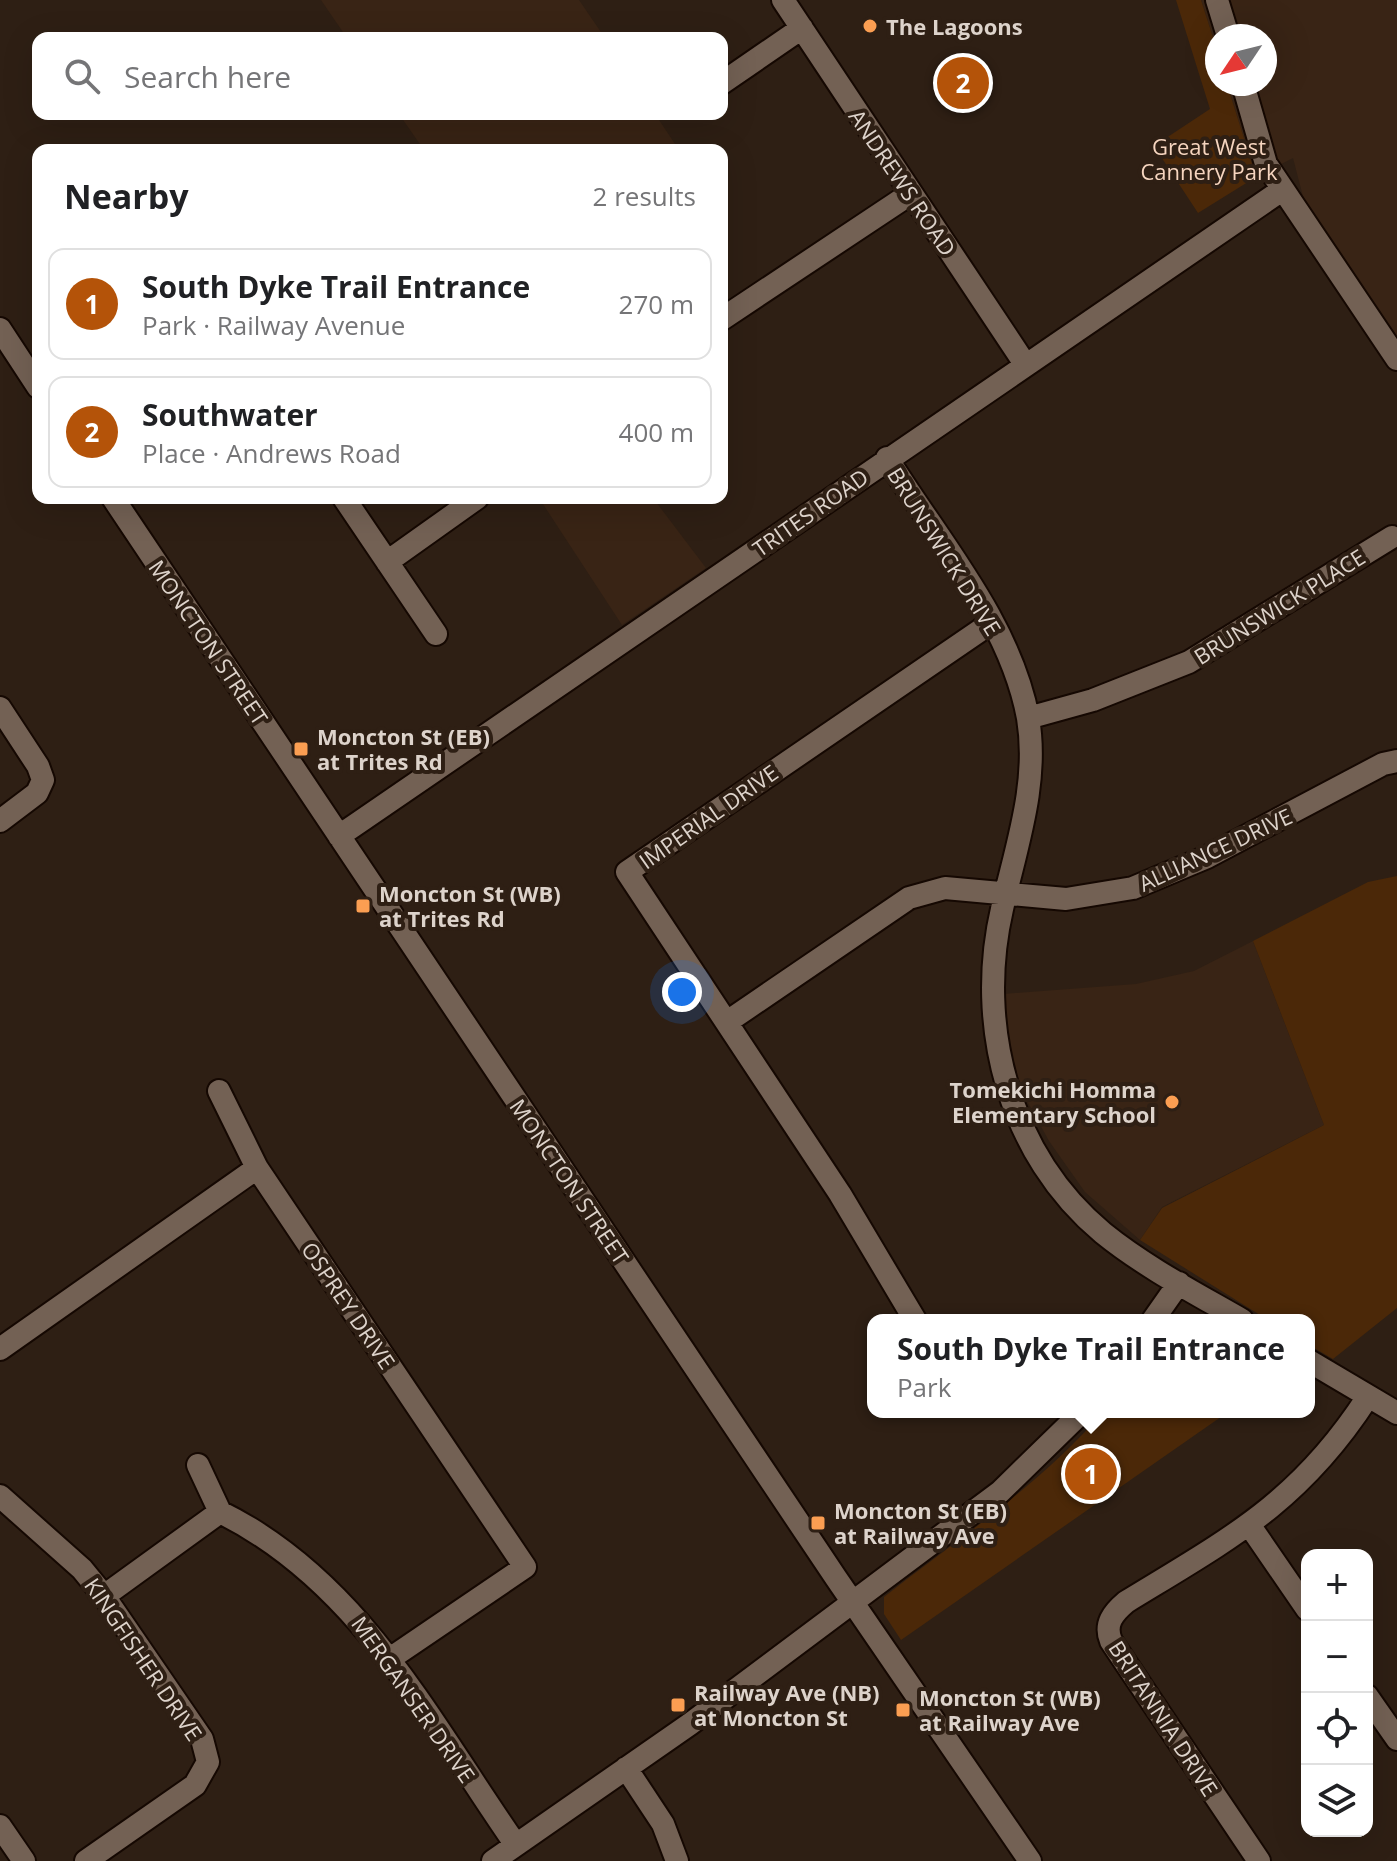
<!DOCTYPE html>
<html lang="en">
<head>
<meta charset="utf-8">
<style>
	body { margin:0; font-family:"Open Sans",sans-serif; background:#f6f6f6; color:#202124 }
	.controls { position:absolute; right:24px; bottom:24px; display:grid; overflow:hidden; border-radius:16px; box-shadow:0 8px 32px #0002 }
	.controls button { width:72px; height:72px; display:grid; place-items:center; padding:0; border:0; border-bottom:2px solid #e0e0e0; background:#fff; color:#202124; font:40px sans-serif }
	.compass { position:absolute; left:1205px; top:24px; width:72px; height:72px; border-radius:50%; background:#fff; box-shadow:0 8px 32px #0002; rotate:235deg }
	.you { position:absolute; left:682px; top:992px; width:28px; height:28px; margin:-20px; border:6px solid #fff; border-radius:50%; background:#1a73e8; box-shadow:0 0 0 12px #1a73e833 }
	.badge { display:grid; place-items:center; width:52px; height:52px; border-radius:50%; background:#b45309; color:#fff; font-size:26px; font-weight:700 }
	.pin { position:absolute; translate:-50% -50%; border:4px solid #fff; box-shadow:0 2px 8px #0006 }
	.popup { position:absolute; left:867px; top:1314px; width:448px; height:104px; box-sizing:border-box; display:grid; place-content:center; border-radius:16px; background:#fff; filter:drop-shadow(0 2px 6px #0005); font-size:26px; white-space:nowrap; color:#757577 }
	.popup b { font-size:30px; color:#202124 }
	.popup::after { content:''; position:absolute; left:50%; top:100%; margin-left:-16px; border:16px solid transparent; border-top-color:#fff }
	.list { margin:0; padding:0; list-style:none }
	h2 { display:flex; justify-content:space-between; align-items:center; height:104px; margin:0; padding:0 32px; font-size:34px }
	h2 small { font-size:26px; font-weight:400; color:#757577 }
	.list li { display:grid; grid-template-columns:52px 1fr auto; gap:24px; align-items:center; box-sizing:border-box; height:112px; margin:0 16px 16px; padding:0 16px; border:2px solid #e0e0e0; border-radius:16px }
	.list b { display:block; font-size:30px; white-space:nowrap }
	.list p { margin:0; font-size:26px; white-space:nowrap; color:#757577 }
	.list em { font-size:26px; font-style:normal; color:#757577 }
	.icon { flex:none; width:44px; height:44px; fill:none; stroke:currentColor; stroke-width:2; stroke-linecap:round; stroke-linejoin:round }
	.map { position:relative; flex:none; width:1397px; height:1861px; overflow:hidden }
	.search { position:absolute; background:#fff; box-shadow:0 8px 32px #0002; left:32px; top:32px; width:696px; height:88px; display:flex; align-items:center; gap:20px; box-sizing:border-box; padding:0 28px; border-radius:16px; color:#757577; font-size:30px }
	.panel { position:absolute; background:#fff; box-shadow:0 8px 32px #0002; left:32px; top:144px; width:696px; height:360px; border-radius:16px }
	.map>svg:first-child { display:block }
</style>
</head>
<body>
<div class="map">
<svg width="1397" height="1861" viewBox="0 0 1397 1861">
	<rect width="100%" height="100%" fill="#2e1f14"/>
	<path fill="#392415" d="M321,0H579L605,38H347Z
		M1201,0H1397V343L1306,208L1293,158L1256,177L1227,84H1265V36H1217V50Z
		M399,114H655L679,150H424Z
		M539,498H653L706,568L622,625Z
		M1253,941L1324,1125L1162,1207L1140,1240L1085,1192L1049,1141L1015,1079L1007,1042L1003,994L1136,984L1194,971Z"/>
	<path fill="#4b2808" d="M1176,0H1201L1217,50V84H1227L1256,177L1198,213L1154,146L1210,109Z
		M1397,876V1308L1333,1359L1309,1345V1320H1268L1140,1240L1162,1208L1324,1125L1253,941L1368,882Z
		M1103,1412H1228L901,1640L884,1614V1597C959,1538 1040,1485 1103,1412Z"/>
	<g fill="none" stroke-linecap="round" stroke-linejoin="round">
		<defs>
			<path id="minor" d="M783,0L1025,364
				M1217,0L1228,36
				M722,83L802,28
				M1243,84L1266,164L1397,359
				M722,319L910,194
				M0,329L38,387
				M887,458C937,539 1010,621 1028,718C1039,783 1016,847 1002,909C975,1025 1009,1155 1103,1233C1145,1267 1195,1293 1242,1320
				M113,498L836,1578L1030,1861
				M344,498L436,634
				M387,562L477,498
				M0,708L38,766L43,780L37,793L0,821
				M1028,718L1093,700L1189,662L1392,537
				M339,836L1282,190
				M727,1022L909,898L945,888L1066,899L1133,888L1207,857L1383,764L1397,761
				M219,1091L257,1168L525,1567L391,1658
				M915,1320L840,1194L627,872L991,623
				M1153,1320L1179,1283
				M0,1349L257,1168
				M1309,1361L1397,1413
				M198,1465L220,1512
				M0,1496L82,1569L104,1596L202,1739L208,1762L195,1785L86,1861
				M1250,1526L1307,1609
				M104,1596L220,1512C360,1581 430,1722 516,1845
				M1367,1696L1397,1739
				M626,1768L663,1824L677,1861
				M0,1826L24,1861
				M493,1861L690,1724L1000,1492L1082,1412
				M1259,1861L1111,1641C1104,1624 1113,1613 1126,1602C1229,1539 1299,1503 1367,1398"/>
		</defs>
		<use href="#minor" stroke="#150802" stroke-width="26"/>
		<use href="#minor" stroke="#736154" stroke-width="22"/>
	</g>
	<g fill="#fb9e52" stroke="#2e1f14" stroke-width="3">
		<circle cx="870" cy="26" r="8"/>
		<rect x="293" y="741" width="16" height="16" rx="4"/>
		<rect x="355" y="898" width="16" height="16" rx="4"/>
		<circle cx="1172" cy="1102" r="8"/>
		<rect x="810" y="1515" width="16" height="16" rx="4"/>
		<rect x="670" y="1697" width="16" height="16" rx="4"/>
		<rect x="895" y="1702" width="16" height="16" rx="4"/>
	</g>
	<g text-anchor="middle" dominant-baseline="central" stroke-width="8" stroke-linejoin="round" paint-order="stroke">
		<g font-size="22" font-weight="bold" fill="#ddd3cb" stroke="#2e1f14" text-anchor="start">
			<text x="886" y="26">The Lagoons</text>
			<text x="317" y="736">Moncton St (EB)<tspan x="317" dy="25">at Trites Rd</tspan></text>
			<text x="379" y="893">Moncton St (WB)<tspan x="379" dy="25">at Trites Rd</tspan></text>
			<text x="1156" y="1089" text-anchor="end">Tomekichi Homma<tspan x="1156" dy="25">Elementary School</tspan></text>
			<text x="834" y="1510">Moncton St (EB)<tspan x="834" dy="25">at Railway Ave</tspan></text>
			<text x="694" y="1692">Railway Ave (NB)<tspan x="694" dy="25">at Moncton St</tspan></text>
			<text x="919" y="1697">Moncton St (WB)<tspan x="919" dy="25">at Railway Ave</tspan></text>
		</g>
		<g font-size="22" fill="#f6d5bf" stroke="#2e1f14">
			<text x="1209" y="146">Great West<tspan x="1209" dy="25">Cannery Park</tspan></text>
		</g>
		<g font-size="22" fill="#ddd3cb" stroke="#2e1f14">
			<text transform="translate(903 182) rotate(56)">ANDREWS ROAD</text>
			<text transform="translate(810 512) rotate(-35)">TRITES ROAD</text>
			<text transform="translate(945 551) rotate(58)">BRUNSWICK DRIVE</text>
			<text transform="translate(1279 606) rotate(-32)">BRUNSWICK PLACE</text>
			<text transform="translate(209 642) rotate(56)">MONCTON STREET</text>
			<text transform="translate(708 816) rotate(-35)">IMPERIAL DRIVE</text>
			<text transform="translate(1215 849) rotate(-25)">ALLIANCE DRIVE</text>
			<text transform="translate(570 1181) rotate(56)">MONCTON STREET</text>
			<text transform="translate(349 1305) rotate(56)">OSPREY DRIVE</text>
			<text transform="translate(144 1659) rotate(56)">KINGFISHER DRIVE</text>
			<text transform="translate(414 1699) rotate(55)">MERGANSER DRIVE</text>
			<text transform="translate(1164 1718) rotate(57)">BRITANNIA DRIVE</text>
		</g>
	</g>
</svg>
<div class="controls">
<button>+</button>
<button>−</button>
<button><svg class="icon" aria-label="locate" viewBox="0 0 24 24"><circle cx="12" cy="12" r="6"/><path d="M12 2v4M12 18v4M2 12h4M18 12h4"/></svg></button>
<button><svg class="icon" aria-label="layers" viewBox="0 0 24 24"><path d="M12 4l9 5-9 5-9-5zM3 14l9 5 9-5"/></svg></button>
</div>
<svg class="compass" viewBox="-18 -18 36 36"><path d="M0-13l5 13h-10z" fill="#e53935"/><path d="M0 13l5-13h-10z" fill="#757577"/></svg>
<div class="you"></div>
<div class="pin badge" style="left:1091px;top:1474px">1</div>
<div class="popup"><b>South Dyke Trail Entrance</b>Park</div>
<div class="pin badge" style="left:963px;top:83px">2</div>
<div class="search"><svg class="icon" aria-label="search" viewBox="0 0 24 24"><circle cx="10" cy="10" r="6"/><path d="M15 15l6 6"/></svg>Search here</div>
<section class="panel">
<h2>Nearby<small>2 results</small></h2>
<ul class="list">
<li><span class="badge">1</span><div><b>South Dyke Trail Entrance</b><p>Park · Railway Avenue</p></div><em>270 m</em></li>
<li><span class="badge">2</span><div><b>Southwater</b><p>Place · Andrews Road</p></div><em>400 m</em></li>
</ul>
</section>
</div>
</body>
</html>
